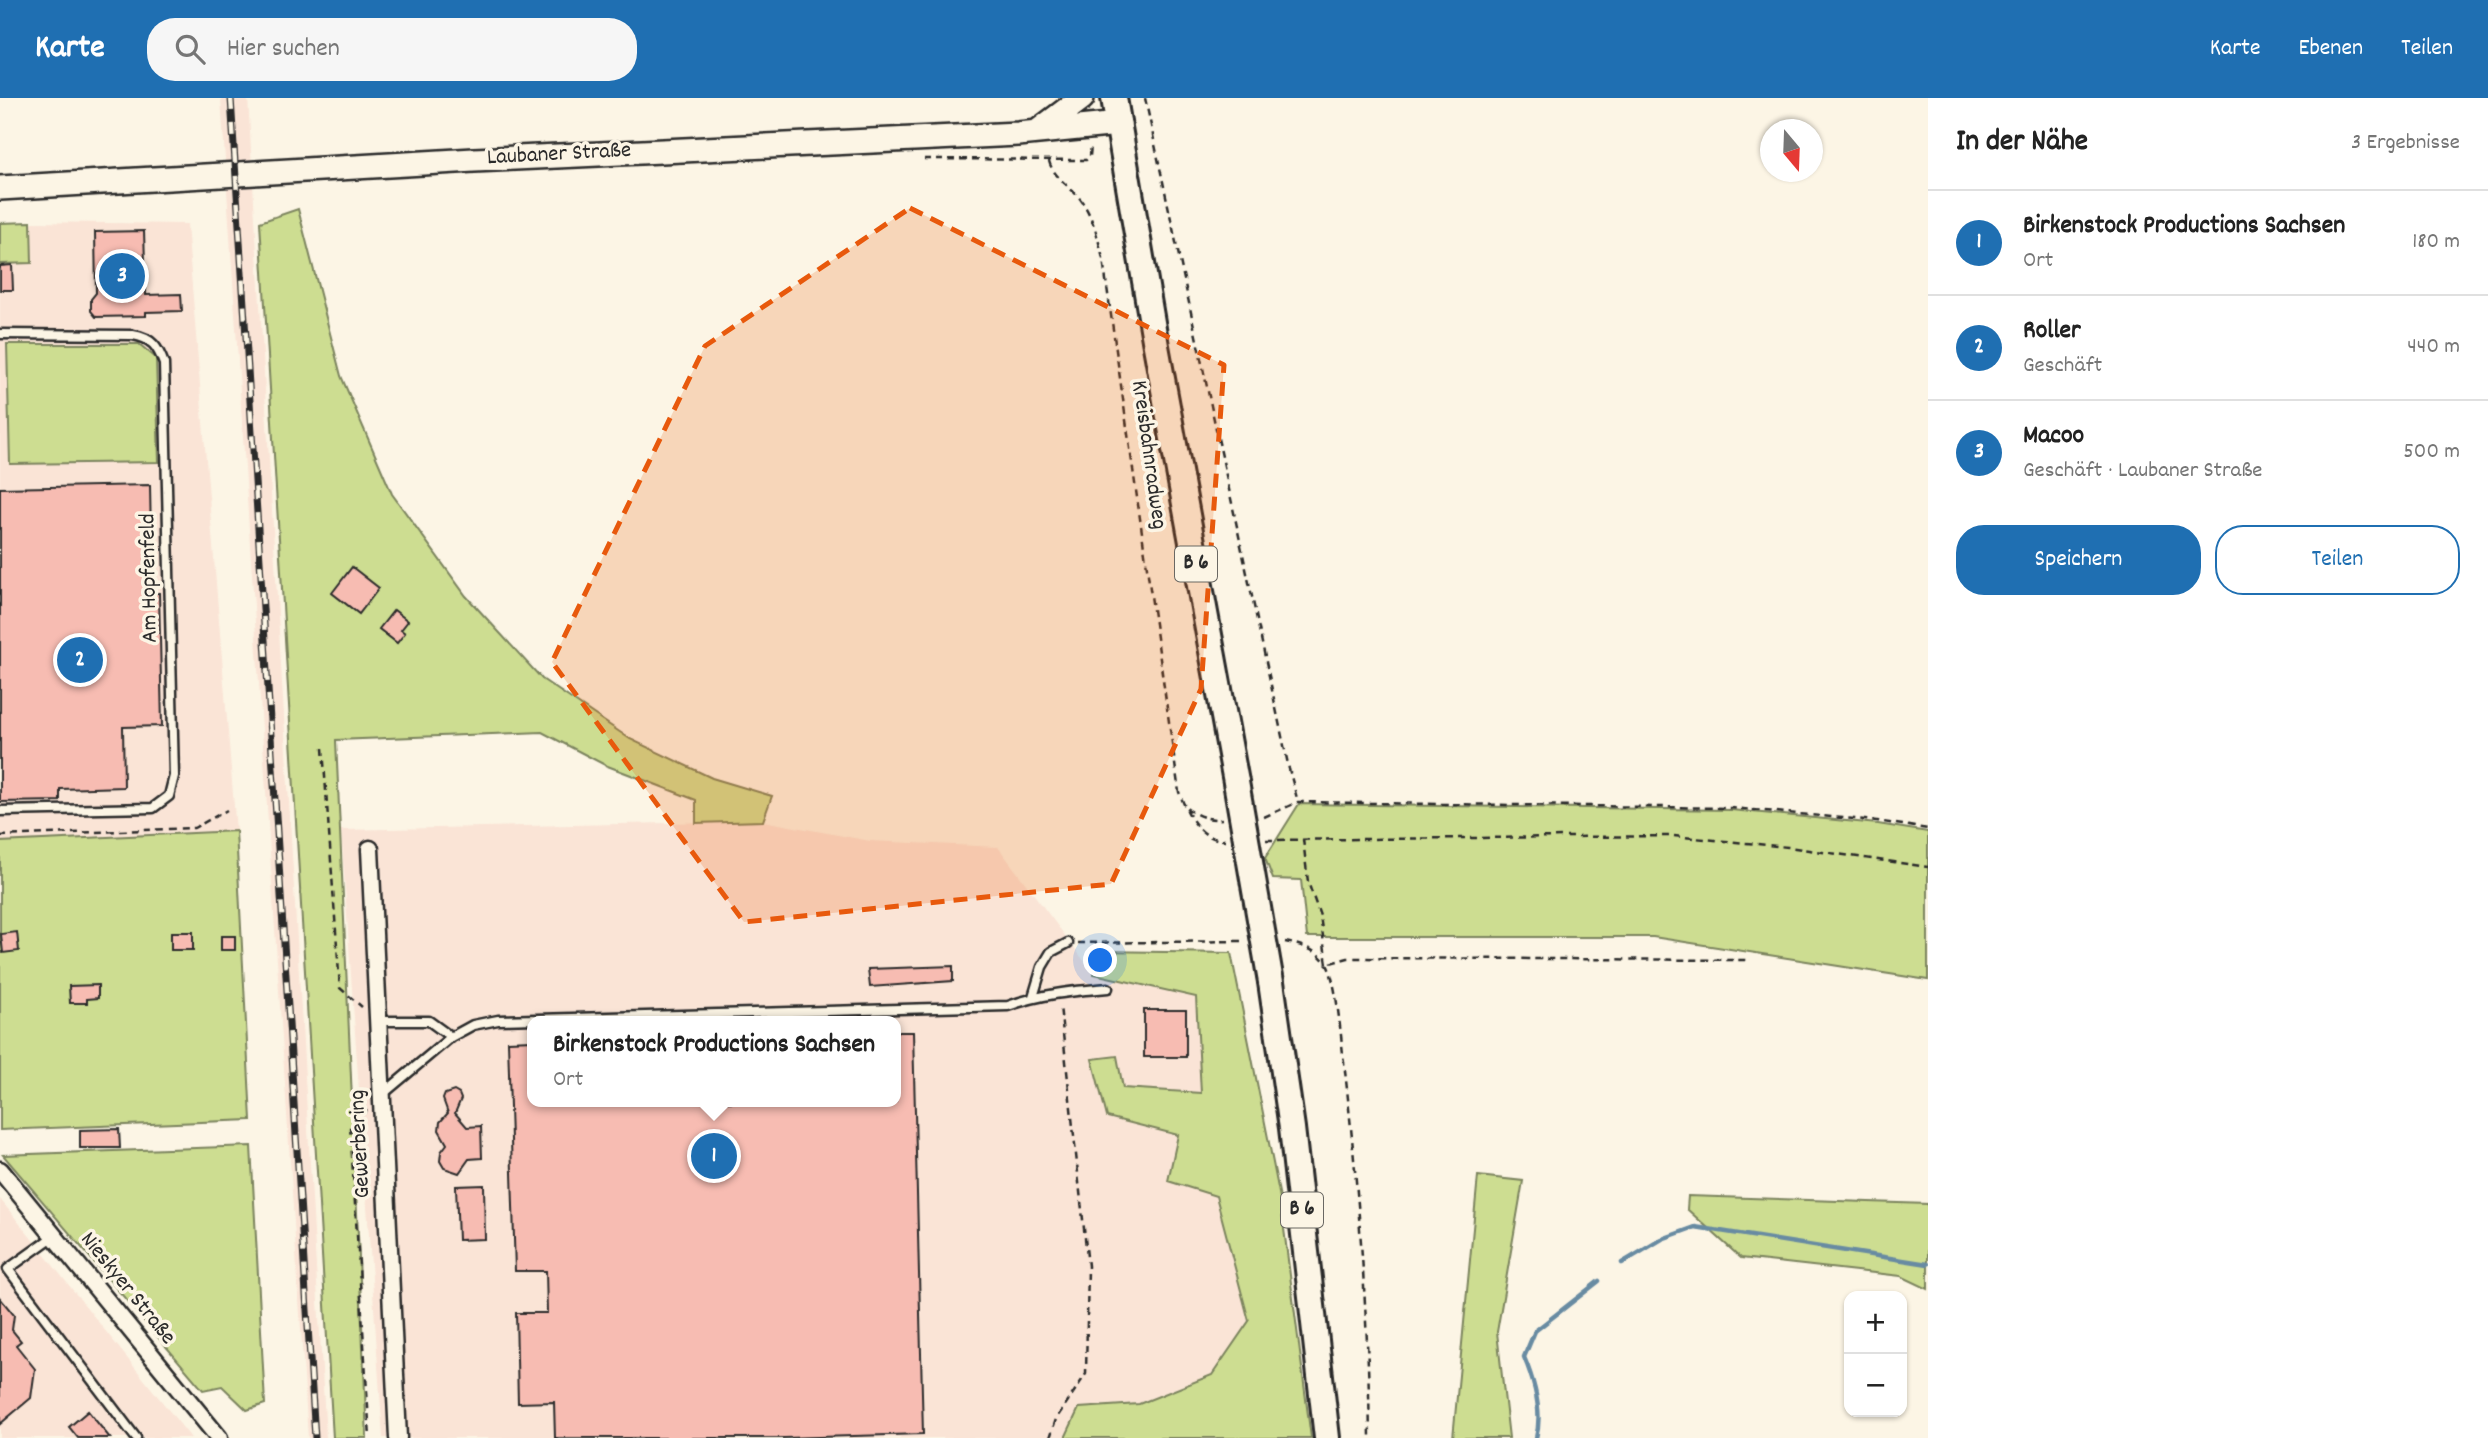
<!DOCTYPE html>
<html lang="de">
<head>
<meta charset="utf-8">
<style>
	body { margin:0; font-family:Dekko,sans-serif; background:#f6f6f6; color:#222 }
	.controls { position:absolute; right:21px; bottom:21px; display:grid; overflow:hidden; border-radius:14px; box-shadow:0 2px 5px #0004 }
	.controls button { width:63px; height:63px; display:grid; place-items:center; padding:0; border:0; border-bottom:2px solid #e0e0e0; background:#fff; color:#222; font:35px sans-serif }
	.compass { position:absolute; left:1760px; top:21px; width:63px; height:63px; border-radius:50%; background:#fff; box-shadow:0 2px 5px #0004; rotate:161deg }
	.you { position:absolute; left:1101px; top:863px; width:24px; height:24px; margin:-18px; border:5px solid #fff; border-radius:50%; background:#1a73e8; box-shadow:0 0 0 10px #1a73e833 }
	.badge { display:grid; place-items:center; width:46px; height:46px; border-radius:50%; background:#1f6fb2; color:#fff; font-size:23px; font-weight:700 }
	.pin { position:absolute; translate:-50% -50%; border:4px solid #fff; box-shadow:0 2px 7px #0006 }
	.popup { position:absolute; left:527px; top:918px; width:374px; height:91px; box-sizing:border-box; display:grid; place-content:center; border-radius:14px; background:#fff; filter:drop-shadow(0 2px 5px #0005); font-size:23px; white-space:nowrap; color:#767676 }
	.popup b { font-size:26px; color:#222 }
	.popup::after { content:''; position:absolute; left:50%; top:100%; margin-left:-14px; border:14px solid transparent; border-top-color:#fff }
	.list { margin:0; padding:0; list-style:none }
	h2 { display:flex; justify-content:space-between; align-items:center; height:91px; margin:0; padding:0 28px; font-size:30px }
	h2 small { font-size:23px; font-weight:400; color:#767676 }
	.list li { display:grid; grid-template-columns:46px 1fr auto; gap:21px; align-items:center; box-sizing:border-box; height:105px; padding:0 28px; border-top:2px solid #e0e0e0 }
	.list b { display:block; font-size:26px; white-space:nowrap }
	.list p { margin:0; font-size:23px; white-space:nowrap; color:#767676 }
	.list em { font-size:23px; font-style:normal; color:#767676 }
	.actions { display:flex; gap:14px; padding:21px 28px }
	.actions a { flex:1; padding:16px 0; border:2px solid #1f6fb2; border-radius:28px; text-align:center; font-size:24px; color:#1f6fb2 }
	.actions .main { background:#1f6fb2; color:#fff }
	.icon { flex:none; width:38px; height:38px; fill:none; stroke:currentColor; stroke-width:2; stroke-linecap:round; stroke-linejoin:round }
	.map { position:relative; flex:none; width:1928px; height:1340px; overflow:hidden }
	header { display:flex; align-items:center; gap:42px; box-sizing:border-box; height:98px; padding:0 35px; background:#1f6fb2; color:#fff }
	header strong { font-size:33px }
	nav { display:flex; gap:38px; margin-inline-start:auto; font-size:24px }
	.search { width:490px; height:63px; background:#f6f6f6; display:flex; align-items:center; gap:18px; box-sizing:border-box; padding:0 24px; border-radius:28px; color:#767676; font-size:26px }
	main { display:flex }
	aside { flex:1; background:#fff }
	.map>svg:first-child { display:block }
</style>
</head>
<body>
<header>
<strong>Karte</strong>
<div class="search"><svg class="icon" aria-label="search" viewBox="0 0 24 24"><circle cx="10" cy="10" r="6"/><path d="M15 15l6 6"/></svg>Hier suchen</div>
<nav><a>Karte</a><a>Ebenen</a><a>Teilen</a></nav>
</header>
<main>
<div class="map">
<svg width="1928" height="1340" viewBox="0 0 1928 1340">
	<rect width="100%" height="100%" fill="#fcf5e5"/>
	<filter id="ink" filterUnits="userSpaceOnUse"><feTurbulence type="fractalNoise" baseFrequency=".0143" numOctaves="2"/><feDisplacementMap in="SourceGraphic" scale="14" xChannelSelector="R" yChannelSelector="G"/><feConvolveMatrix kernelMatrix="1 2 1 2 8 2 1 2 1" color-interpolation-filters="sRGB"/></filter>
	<g filter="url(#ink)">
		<path fill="#fae4d6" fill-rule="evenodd" d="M221,0H248L326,1340H308Z
			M31,124L187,126L236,733L0,744V125Z
			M763,723L870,743L998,749L1094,876L1196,899L1201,995L1123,990L1117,959L1093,962L1107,1019L1178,1037L1216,1098L1249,1223L1212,1277L1139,1306L1080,1310L1065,1340H383L341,732ZM532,923H896V1004H532Z
			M0,1101L191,1340H0Z"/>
		<path fill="#cddd91" stroke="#7c845e" stroke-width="2" d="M298,111L341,278L392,396L466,498L542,581L630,641L712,680L772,698L763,723L696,725V702L605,667L542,634L336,642L367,1340H333L260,124Z
			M31,124L32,165L0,166V125Z
			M7,246H139L156,260L159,364L10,366Z
			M1299,706L1731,712L1878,726L1928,734V882L1653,839H1307L1301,782L1273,781L1265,760Z
			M236,733L251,1022L0,1032V744Z
			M1098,853L1231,855L1280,1100L1311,1340H1065L1079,1310L1139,1306L1212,1277L1249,1223L1216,1098L1168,1083L1178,1037L1107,1019L1092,961L1117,958L1123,990L1201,995L1196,899L1094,876Z
			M251,1048L265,1306L247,1312L222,1288L203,1292L3,1057Z
			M1478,1078L1523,1083L1497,1234L1509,1340H1453Z
			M1688,1098L1928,1106V1191L1901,1178L1741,1160L1687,1111Z"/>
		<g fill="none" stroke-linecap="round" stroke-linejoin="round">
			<path stroke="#688ba2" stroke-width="4.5" d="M1622,1165L1662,1141L1695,1129L1928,1166
				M1536,1340C1543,1314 1534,1283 1524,1259L1535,1233L1599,1183"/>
		</g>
		<path fill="#f7bcb2" stroke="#2b2b2b" stroke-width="2" d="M144,133L146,197L181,196L182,213L146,214V218L96,219L91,213V201L96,195L95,134Z
			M12,167L13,192H0V168Z
			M150,387L152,495H159L162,628L123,629L124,689L60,691V703L0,704V390Z
			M352,469L379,490L359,516L332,495Z
			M394,512L408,523L401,532L405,535L397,545L379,531Z
			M17,834L19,853L3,855L1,836Z
			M171,834H193V852H171Z
			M221,838H235V852H221Z
			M953,868V883L870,889L868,871Z
			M98,887V900L87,901V905H70L69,888Z
			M1144,912H1186V959H1144Z
			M896,934H913L923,1336L784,1340H555L554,1304L518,1305L516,1215H547L546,1173H515L508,943L532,942V1004H896Z
			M454,993L459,996L461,1001L455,1015L467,1029L481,1028L482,1060L469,1061L459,1075L444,1070L440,1063L441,1054L447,1046L439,1032L440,1024L448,1015L443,1001L445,996Z
			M119,1031L120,1050H80V1032Z
			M484,1087L485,1141L458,1142L456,1088Z
			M0,1200L14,1217L12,1232L21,1243L16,1247L35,1271L31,1300L0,1326Z
			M88,1313L110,1340H78L69,1329Z"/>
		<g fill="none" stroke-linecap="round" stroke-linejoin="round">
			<defs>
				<path id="lane" d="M0,236L133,237C152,240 158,249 164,266L174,678L169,698L153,710L0,713
					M1033,899L1042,869L1051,854L1068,845
					M378,923H429L451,939
					M383,996L451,939L473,927L498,922L1008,908C1041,896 1073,893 1108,890
					M54,1138L8,1171L136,1340"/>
				<path id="street" d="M370,751L398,1340
					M0,1072L219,1340"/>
				<path id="secondary" d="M1037,34L1082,0
					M0,90L474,62L1018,36L1119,26"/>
				<path id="primary" d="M1114,0L1156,248L1236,684
					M1271,884L1292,1030L1327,1340"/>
			</defs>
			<use href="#lane" stroke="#2b2b2b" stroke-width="13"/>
			<use href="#street" stroke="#2b2b2b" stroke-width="21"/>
			<use href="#secondary" stroke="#2b2b2b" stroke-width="28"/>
			<use href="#primary" stroke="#2b2b2b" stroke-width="30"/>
			<path stroke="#2b2b2b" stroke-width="2.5" stroke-dasharray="7 5" stroke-linecap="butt" d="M1145,0L1289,671L1298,704
				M924,61L1086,62L1090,58L1091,47
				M1049,63C1053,79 1071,89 1081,102C1093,119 1098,140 1103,161L1179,694C1187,715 1199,742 1225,742
				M323,650L340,890L362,909
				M1186,710C1198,718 1208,722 1222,721
				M1264,719L1298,704L1731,710L1877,723L1928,731
				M0,738L194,730L227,712
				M1303,741L1308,784L1320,818L1327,866L1348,860L1747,862
				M1266,742L1673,738L1788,749L1928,769
				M1285,844C1301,847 1316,851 1326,865C1337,881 1341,942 1344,964C1358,1089 1368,1214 1370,1340
				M1078,845L1243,843
				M367,1012L350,1028L370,1340
				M1050,1340L1056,1321L1086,1276L1088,1168L1060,908"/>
			<use href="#lane" stroke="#fcf5e5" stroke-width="8"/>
			<use href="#street" stroke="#fcf5e5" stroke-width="16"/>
			<use href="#secondary" stroke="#fcf5e5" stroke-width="23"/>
			<use href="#primary" stroke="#fcf5e5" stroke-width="24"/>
			<defs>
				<path id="rail" d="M231,0L315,1340"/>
			</defs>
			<use href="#rail" stroke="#2b2b2b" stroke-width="7"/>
			<use href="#rail" stroke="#fcf5e5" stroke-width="4.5" stroke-dasharray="13" stroke-linecap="butt"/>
			<defs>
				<path id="primary-bridge" d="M1236,684L1271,884"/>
			</defs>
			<use href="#primary-bridge" stroke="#2b2b2b" stroke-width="30" stroke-linecap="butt"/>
			<use href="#primary-bridge" stroke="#fcf5e5" stroke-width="24"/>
		</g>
	</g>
	<path fill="#e8590c" fill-opacity="0.2" stroke="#e8590c" stroke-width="5" stroke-dasharray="14 9" stroke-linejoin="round" d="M910,110L1224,267L1201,591L1111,786L744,824L552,564L705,248Z"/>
	<g text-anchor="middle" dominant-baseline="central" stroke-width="7" stroke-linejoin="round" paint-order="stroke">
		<g fill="#fcf5e5" stroke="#6a6863" stroke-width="2">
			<rect x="1175" y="448.5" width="42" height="35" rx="5"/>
			<rect x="1281" y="1094.5" width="42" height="35" rx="5"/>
		</g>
		<g font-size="21" font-weight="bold" fill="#2b2b2b">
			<text x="1196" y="466">B 6</text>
			<text x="1302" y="1112">B 6</text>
		</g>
		<g font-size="23" fill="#2b2b2b" stroke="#fcf5e5">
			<text transform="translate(559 57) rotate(-3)">Laubaner Straße</text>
			<text transform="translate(1148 357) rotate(82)">Kreisbahnradweg</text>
			<text transform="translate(150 480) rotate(-91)">Am Hopfenfeld</text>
			<text transform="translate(361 1046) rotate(-93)">Gewerbering</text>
			<text transform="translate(127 1191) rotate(51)">Nieskyer Straße</text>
		</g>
	</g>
</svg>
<div class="controls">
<button>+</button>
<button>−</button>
</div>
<svg class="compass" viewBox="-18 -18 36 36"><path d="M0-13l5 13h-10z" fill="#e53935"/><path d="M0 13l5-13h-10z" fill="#767676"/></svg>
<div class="you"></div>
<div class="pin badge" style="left:714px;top:1058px">1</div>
<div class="popup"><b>Birkenstock Productions Sachsen</b>Ort</div>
<div class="pin badge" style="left:80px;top:562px">2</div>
<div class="pin badge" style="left:122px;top:178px">3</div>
</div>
<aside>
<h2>In der Nähe<small>3 Ergebnisse</small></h2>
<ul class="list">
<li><span class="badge">1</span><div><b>Birkenstock Productions Sachsen</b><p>Ort</p></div><em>180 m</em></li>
<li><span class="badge">2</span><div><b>Roller</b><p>Geschäft</p></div><em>440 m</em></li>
<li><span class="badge">3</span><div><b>Macoo</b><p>Geschäft · Laubaner Straße</p></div><em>500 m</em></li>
</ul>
<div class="actions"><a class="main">Speichern</a><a>Teilen</a></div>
</aside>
</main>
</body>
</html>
